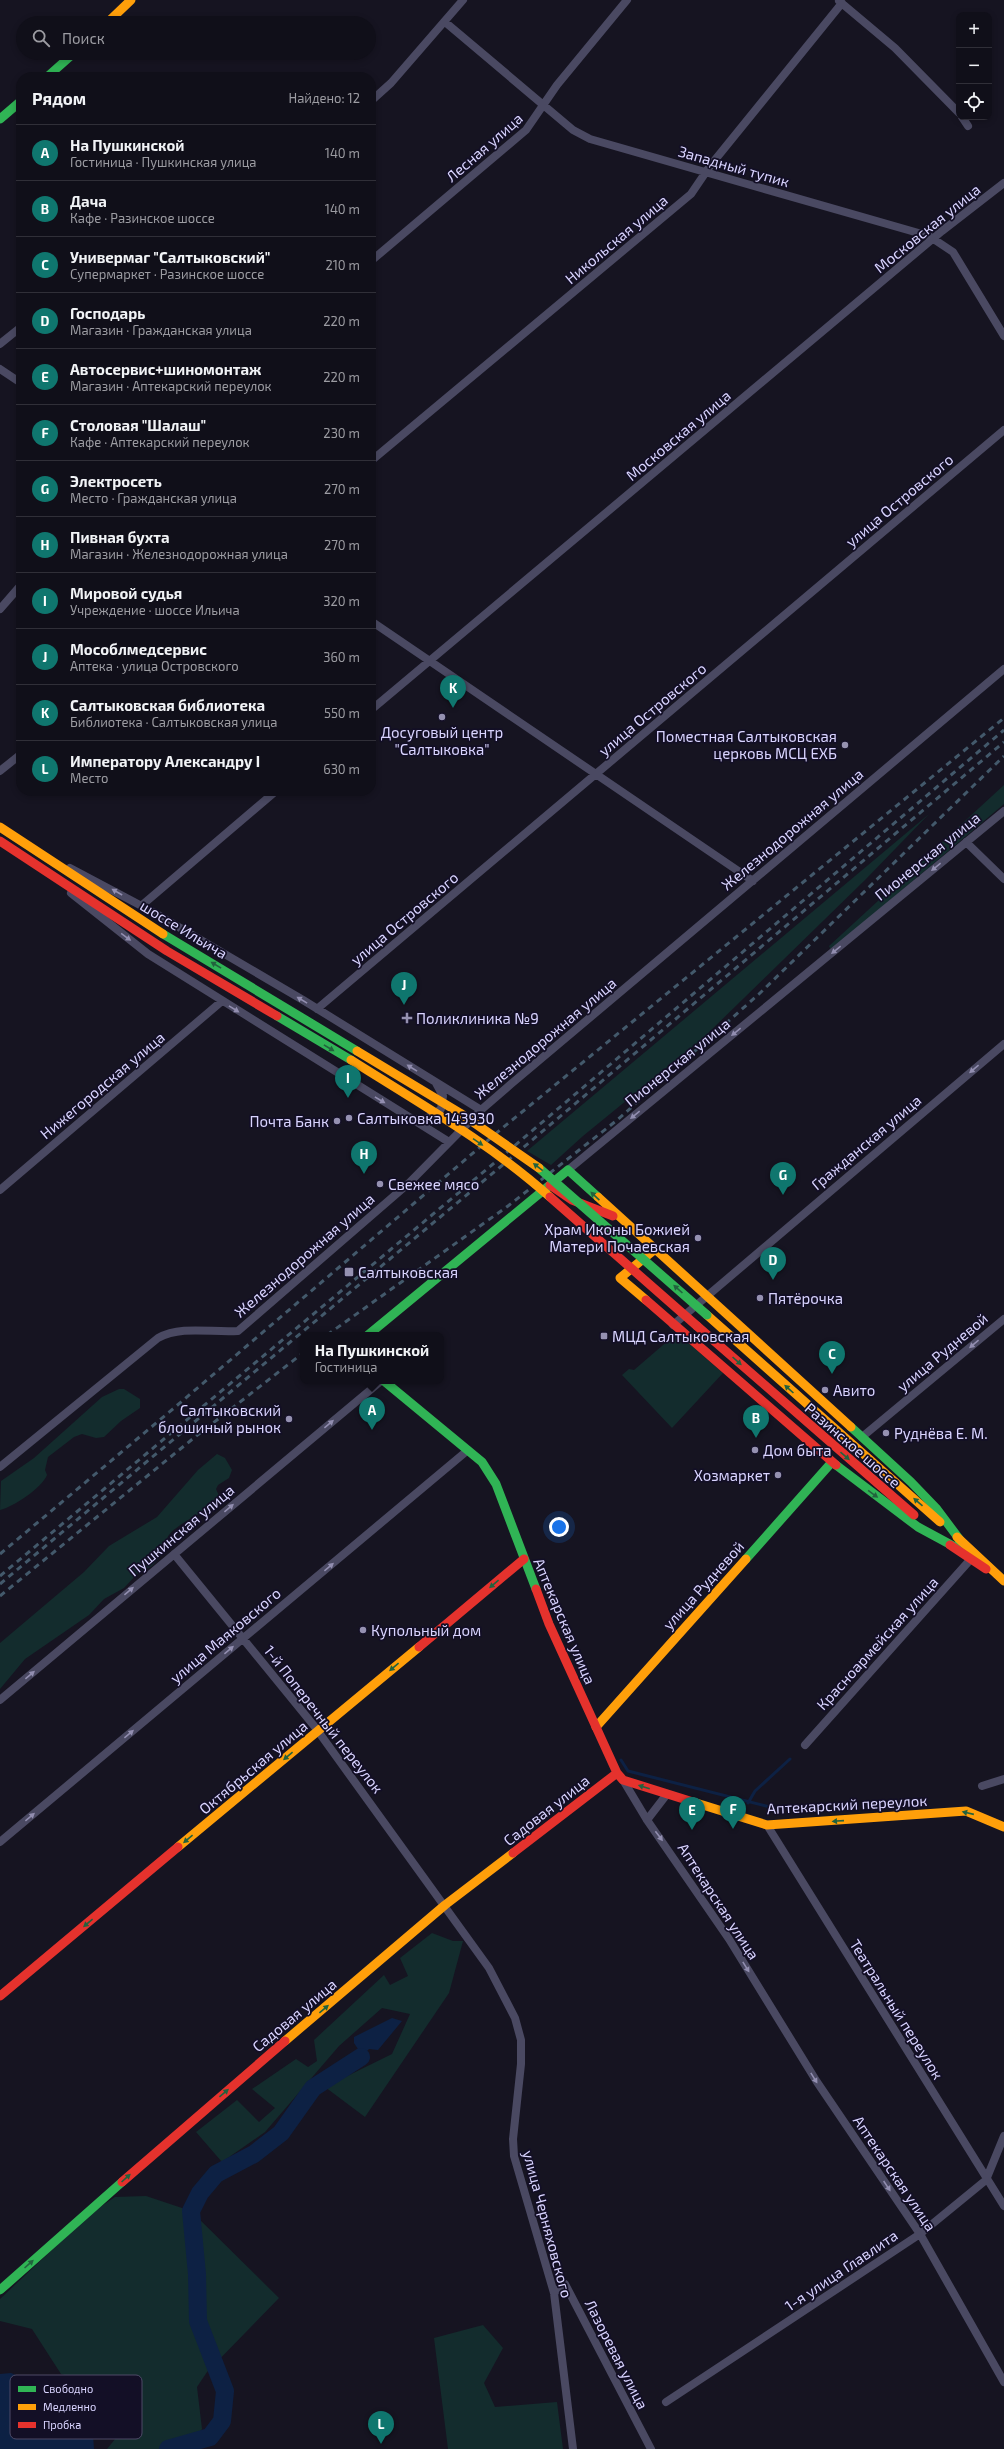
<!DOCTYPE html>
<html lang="ru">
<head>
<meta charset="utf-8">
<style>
	body { margin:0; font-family:"Exo 2",sans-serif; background:#1e1d26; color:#f1f3f6 }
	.controls { position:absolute; right:12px; top:12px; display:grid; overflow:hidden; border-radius:8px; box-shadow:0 2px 6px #0003 }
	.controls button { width:36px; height:36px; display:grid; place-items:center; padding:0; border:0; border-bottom:1px solid #302f38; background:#100f19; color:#f1f3f6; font:20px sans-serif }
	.you { position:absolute; left:559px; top:1527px; width:14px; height:14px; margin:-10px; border:3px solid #fff; border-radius:50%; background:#1a73e8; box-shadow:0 0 0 6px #1a73e833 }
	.badge { display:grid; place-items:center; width:26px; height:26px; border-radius:50%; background:#0f766e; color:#fff; font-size:13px; font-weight:700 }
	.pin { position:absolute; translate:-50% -33px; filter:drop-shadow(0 1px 2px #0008) }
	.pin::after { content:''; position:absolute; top:21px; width:14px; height:12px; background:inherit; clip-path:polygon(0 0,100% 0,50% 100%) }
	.popup { position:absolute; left:300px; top:1332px; width:144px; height:52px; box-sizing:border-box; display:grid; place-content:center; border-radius:8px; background:#100f19; filter:drop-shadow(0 1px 3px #0005); font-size:13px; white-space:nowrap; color:#9c9ca2 }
	.popup b { font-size:15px; color:#f1f3f6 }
	.popup::after { content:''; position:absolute; left:50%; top:100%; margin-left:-8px; border:8px solid transparent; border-top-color:#100f19 }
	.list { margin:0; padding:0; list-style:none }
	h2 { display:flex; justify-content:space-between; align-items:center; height:52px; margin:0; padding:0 16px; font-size:17px }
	h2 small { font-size:13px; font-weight:400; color:#9c9ca2 }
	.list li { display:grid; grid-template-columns:26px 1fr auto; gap:12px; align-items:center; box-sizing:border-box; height:56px; padding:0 16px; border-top:1px solid #302f38 }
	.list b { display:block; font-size:15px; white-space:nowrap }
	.list p { margin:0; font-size:13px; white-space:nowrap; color:#9c9ca2 }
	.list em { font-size:13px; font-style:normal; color:#9c9ca2 }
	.icon { flex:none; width:22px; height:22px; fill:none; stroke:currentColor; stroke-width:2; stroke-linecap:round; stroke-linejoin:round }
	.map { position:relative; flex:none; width:1004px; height:2449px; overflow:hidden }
	.search { position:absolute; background:#100f19; box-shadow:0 2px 6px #0003; left:16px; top:16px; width:360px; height:44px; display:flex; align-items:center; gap:10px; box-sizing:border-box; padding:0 14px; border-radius:22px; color:#9c9ca2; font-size:15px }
	.panel { position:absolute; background:#100f19; box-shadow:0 2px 6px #0003; left:16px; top:72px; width:360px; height:724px; border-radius:16px }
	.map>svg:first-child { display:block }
</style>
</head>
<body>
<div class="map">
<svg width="1004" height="2449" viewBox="0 0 1004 2449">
	<rect width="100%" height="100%" fill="#161421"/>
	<path fill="#132c2d" d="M1004,785V804L831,950L829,946Z
		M929,814L865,880L703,1038L583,1136L551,1165L527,1151Z
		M677,1333L723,1373L672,1428L622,1375L629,1369L634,1370Z
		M119,1389H124L140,1399V1408L121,1421L104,1437L96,1438L82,1434L74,1437L48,1457L45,1470L47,1475C42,1488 13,1507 0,1510L1,1481L34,1458L102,1397Z
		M217,1454L225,1458L232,1470L229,1478L218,1485L216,1489L220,1498L218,1502C209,1510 169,1527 167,1539C166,1541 168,1546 168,1548L152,1566L137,1574L124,1588L104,1599L89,1615L25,1659L0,1689V1643L84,1572L109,1546L157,1517L198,1470Z
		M432,1933L453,1941H463L449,1993L365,2117L325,2087L392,2054L410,2014L382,2008L339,2046L265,2132L222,2162L196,2132L237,2100L259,2122L275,2108L252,2089L296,2059L308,2067L317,2061L314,2040L384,1975L390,1985L408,1976L400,1958Z
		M146,2196L191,2211L279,2298L207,2372L197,2387L202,2429L190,2449H107L120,2433L117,2414L87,2381L61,2374L32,2329L0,2321V2299L90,2214L115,2197Z
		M483,2325L503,2348L484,2383L495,2407L557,2402L563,2449H448L434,2338Z"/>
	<path fill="#0d2144" d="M392,2018L402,2021L378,2050L369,2049L361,2057L353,2055L358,2049L354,2043V2037Z
		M11,2373L54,2392L66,2401L93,2435L94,2449H0V2374Z"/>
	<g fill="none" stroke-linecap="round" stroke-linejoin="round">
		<path stroke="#0d2144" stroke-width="3" d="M621,1760L628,1771L770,1807
			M748,1803L755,1791L790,1759"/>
		<path stroke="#0d2144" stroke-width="18" d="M168,2449L210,2437L222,2421L225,2391L198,2321L197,2274L191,2211L200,2193L216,2174L254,2154L281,2133L313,2088L361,2057"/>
		<path stroke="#4a4962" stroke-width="8" d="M839,1L895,48L959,113
			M445,22L573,130L590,139L929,236L953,252L1004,336
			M371,101L391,83L463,0
			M962,117L968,126
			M371,261L526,130L557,85L627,0
			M0,344L21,327
			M0,369L21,383
			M371,461L691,194L710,166L842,3
			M0,609L21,585
			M371,621L753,881
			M371,710L942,231L1004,183
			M0,771L21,754
			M966,842L1004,879
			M70,868L153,912L303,1000L481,1110
			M71,893L148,954L449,1142
			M141,906L276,791
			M317,1009L1004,430
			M412,1119H426L441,1109L443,1096L436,1083
			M568,1170L1004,811
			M0,1190L222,1001
			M673,1325L1004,1044
			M862,1437L1004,1319
			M0,1467L158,1338C182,1325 212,1333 238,1331L409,1183L481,1110L511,1084L1004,669
			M174,1554L315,1727L489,1968L515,2018L521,2040V2064L513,2139L514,2156L554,2293L573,2449
			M0,1700L381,1381
			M805,1745L970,1560
			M623,1780L647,1820L729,1939L817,2082L920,2234L1004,2382
			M982,1786L1004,1779
			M647,1820L667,1794
			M767,1825L1004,2206
			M0,1842L468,1450
			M554,2293L565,2284L651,2449
			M666,2402L920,2234L986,2180L1004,2136"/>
		<path stroke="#30b455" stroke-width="9" d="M47,77L74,53
			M0,119L21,101
			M163,934L357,1051
			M277,1016L351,1060
			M368,1335L568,1170L598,1197
			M384,1381L482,1462L496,1484L536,1589
			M836,1465L918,1527L955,1547L959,1546L960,1540L936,1508L911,1482L851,1427
			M746,1559L832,1462
			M0,2290L122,2182"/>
		<path stroke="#ff9f0a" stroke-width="9" d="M107,23L131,0
			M0,827L163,934
			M598,1197L851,1427
			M646,1300L620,1278L654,1250
			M707,1315L940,1522
			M957,1537L1004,1581
			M596,1727L746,1559
			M693,1802L767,1825L966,1811L1004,1827
			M178,1847L419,1647
			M285,2041L445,1905L513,1853"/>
		<path stroke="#e5322d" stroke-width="9" d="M0,841L167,951L277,1016
			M550,1185L572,1200L613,1216
			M646,1300L836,1465
			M697,1326L914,1515
			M950,1545L986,1569
			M536,1589L549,1624L617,1773L623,1780L693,1802
			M419,1647L524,1559
			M513,1853L617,1773
			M0,1996L178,1847
			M122,2182L285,2041"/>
		<path stroke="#43596b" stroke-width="3" stroke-dasharray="6 5" stroke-linecap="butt" d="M327,1335L508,1206L616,1121L759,994L1004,756
			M0,1554L174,1408L500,1130L1004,718
			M0,1576L493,1164L1004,730
			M0,1584L499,1168L1004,742
			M0,1596L195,1437L303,1353"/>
		<path stroke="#30b455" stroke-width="9" d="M539,1168L707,1315"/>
		<path stroke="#ff9f0a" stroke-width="9" d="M357,1051L460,1113L539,1168
			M351,1060C419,1103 490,1143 550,1197"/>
		<path stroke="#e5322d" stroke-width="9" d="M550,1197L697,1326"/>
	</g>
	<defs><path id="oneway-solid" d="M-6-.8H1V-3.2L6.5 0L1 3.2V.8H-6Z"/></defs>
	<g fill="#928eb0">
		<use href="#oneway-solid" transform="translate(936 867) rotate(141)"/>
		<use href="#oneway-solid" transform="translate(117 892) rotate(-150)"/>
		<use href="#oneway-solid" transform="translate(126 937) rotate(36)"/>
		<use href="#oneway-solid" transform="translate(836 950) rotate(141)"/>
		<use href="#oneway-solid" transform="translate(302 1000) rotate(-149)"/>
		<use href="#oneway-solid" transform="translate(234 1009) rotate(32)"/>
		<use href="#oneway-solid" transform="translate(736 1032) rotate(141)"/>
		<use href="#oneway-solid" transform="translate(412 1068) rotate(-148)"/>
		<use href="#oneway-solid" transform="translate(974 1069) rotate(140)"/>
		<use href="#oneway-solid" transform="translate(380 1100) rotate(31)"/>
		<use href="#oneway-solid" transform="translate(635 1115) rotate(141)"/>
		<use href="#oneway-solid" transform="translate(974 1344) rotate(140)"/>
		<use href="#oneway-solid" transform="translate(329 1424) rotate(-40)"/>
		<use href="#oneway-solid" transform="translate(229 1508) rotate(-40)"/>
		<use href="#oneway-solid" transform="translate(329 1567) rotate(-40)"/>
		<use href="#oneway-solid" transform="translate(129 1591) rotate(-40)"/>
		<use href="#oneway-solid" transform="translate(229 1650) rotate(-40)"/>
		<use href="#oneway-solid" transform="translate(30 1675) rotate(-40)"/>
		<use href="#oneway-solid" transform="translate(129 1734) rotate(-40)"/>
		<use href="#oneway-solid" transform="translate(30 1817) rotate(-40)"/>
		<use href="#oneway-solid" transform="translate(659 1836) rotate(53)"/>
		<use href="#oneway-solid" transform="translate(746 1967) rotate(58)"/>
		<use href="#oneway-solid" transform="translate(814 2078) rotate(58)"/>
		<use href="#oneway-solid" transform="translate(887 2186) rotate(56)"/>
	</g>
	<g fill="#22623e">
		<use href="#oneway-solid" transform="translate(216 965) rotate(-149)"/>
		<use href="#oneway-solid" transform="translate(329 1048) rotate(31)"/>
		<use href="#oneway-solid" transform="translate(478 1142) rotate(34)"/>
		<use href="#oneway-solid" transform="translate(538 1167) rotate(-142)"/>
		<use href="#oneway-solid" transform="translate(595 1196) rotate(-137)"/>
		<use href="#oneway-solid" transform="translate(678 1289) rotate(-138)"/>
		<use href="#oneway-solid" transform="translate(737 1361) rotate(42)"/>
		<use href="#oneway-solid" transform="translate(789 1389) rotate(-138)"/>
		<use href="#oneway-solid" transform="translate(845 1456) rotate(41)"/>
		<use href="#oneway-solid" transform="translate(873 1494) rotate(36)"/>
		<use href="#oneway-solid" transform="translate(918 1502) rotate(-139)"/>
		<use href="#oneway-solid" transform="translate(494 1584) rotate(140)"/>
		<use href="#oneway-solid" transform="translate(394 1667) rotate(140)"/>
		<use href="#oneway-solid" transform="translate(288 1756) rotate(140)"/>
		<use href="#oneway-solid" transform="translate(644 1787) rotate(-163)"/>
		<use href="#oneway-solid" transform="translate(968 1813) rotate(-167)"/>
		<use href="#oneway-solid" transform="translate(838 1821) rotate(176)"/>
		<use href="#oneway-solid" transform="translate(188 1839) rotate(140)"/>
		<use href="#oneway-solid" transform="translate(88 1923) rotate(140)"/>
		<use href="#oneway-solid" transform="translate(324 2009) rotate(-40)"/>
		<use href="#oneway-solid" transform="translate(224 2093) rotate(-40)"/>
		<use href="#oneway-solid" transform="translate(126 2178) rotate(-42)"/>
		<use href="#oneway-solid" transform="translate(29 2264) rotate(-42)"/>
	</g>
	<g fill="#9591b1" stroke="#130f26" stroke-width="1.5">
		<circle cx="442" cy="717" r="4"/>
		<circle cx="845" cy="745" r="4"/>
		<path d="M405 1012h4v4h4v4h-4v4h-4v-4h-4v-4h4z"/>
		<circle cx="349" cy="1118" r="4"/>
		<circle cx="337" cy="1121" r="4"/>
		<circle cx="380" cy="1184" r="4"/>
		<circle cx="698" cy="1238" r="4"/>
		<rect x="344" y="1267" width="10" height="10" rx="2"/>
		<circle cx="760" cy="1298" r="4"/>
		<rect x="600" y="1332" width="8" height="8" rx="2"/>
		<circle cx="825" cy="1390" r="4"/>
		<circle cx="289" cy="1419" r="4"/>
		<circle cx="886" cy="1433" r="4"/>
		<circle cx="755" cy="1450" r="4"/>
		<circle cx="778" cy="1475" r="4"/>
		<circle cx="363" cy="1630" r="4"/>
	</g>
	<g text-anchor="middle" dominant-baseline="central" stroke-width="3.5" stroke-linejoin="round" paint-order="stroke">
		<g font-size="15" fill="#d9d4ff" stroke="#130f26">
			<text transform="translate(484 147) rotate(-41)">Лесная улица</text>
			<text transform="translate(734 166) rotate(16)">Западный тупик</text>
			<text transform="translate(927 228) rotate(-39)">Московская улица</text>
			<text transform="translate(616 239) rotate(-40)">Никольская улица</text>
			<text transform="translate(678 435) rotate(-40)">Московская улица</text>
			<text transform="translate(899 500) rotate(-40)">улица Островского</text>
			<text transform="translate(652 709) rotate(-40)">улица Островского</text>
			<text transform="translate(792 829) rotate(-40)">Железнодорожная улица</text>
			<text transform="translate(927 856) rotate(-39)">Пионерская улица</text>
			<text transform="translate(404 918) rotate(-40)">улица Островского</text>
			<text transform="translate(184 929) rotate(31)">шоссе Ильича</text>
			<text transform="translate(545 1038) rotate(-40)">Железнодорожная улица</text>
			<text transform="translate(677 1062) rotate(-39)">Пионерская улица</text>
			<text transform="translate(102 1085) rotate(-40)">Нижегородская улица</text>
			<text transform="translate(866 1142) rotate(-40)">Гражданская улица</text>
			<text transform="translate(304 1255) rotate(-41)">Железнодорожная улица</text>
			<text transform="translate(942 1352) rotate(-40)">улица Рудневой</text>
			<text transform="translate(853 1445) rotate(41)">Разинское шоссе</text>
			<text transform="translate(181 1530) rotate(-40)">Пушкинская улица</text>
			<text transform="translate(703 1585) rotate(-48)">улица Рудневой</text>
			<text transform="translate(565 1621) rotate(67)">Аптекарская улица</text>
			<text transform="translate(225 1635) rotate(-40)">улица Маяковского</text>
			<text transform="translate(877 1643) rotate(-48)">Красноармейская улица</text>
			<text transform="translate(324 1719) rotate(52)">1-й Поперечный переулок</text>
			<text transform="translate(253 1767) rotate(-40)">Октябрьская улица</text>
			<text transform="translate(847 1804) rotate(-3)">Аптекарский переулок</text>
			<text transform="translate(546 1810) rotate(-38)">Садовая улица</text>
			<text transform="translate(719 1901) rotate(57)">Аптекарская улица</text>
			<text transform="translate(897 2009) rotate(58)">Театральный переулок</text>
			<text transform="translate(294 2015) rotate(-40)">Садовая улица</text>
			<text transform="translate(895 2173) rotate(56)">Аптекарская улица</text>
			<text transform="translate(548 2224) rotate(75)">улица Черняховского</text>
			<text transform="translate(841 2270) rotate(-34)">1-я улица Главлита</text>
			<text transform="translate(617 2354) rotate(63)">Лазоревая улица</text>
		</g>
		<g font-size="15" fill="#d9d4ff" stroke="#130f26" text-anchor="start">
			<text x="442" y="732" text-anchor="middle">Досуговый центр<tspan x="442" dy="17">"Салтыковка"</tspan></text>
			<text x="837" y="736" text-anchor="end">Поместная Салтыковская<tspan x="837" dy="17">церковь МСЦ ЕХБ</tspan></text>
			<text x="416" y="1018">Поликлиника №9</text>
			<text x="357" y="1118">Салтыковка 143930</text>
			<text x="329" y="1121" text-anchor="end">Почта Банк</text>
			<text x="388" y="1184">Свежее мясо</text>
			<text x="690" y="1229" text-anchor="end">Храм Иконы Божией<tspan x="690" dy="17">Матери Почаевская</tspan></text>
			<text x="358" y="1272">Салтыковская</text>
			<text x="768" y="1298">Пятёрочка</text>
			<text x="612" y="1336">МЦД Салтыковская</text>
			<text x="833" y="1390">Авито</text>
			<text x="281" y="1410" text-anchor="end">Салтыковский<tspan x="281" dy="17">блошиный рынок</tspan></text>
			<text x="894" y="1433">Руднёва Е. М.</text>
			<text x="763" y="1450">Дом быта</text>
			<text x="770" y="1475" text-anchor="end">Хозмаркет</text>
			<text x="371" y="1630">Купольный дом</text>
		</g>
	</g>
	<rect x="10" y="2375" width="132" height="64" rx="6" fill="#130f26" stroke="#4e4a67" stroke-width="1"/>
	<rect x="18" y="2386" width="18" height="6" fill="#30b455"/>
	<rect x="18" y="2404" width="18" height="6" fill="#ff9f0a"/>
	<rect x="18" y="2422" width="18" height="6" fill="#e5322d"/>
	<g font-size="11" fill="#d9d4ff">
		<text x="43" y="2393">Свободно</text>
		<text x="43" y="2411">Медленно</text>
		<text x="43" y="2429">Пробка</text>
	</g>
</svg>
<div class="controls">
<button>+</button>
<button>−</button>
<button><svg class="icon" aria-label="locate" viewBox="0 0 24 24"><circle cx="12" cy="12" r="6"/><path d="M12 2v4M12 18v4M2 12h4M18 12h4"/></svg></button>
</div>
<div class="you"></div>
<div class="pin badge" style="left:372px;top:1430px">A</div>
<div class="popup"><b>На Пушкинской</b>Гостиница</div>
<div class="pin badge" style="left:756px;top:1438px">B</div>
<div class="pin badge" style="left:832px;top:1374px">C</div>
<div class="pin badge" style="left:773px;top:1280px">D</div>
<div class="pin badge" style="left:692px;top:1830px">E</div>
<div class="pin badge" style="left:733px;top:1829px">F</div>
<div class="pin badge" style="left:783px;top:1195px">G</div>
<div class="pin badge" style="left:364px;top:1174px">H</div>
<div class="pin badge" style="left:348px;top:1098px">I</div>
<div class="pin badge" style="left:404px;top:1005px">J</div>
<div class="pin badge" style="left:453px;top:708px">K</div>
<div class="pin badge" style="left:381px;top:2444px">L</div>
<div class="search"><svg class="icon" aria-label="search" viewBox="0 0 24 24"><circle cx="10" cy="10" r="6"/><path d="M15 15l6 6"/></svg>Поиск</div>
<section class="panel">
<h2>Рядом<small>Найдено: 12</small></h2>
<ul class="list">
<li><span class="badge">A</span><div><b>На Пушкинской</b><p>Гостиница · Пушкинская улица</p></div><em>140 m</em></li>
<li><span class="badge">B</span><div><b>Дача</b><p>Кафе · Разинское шоссе</p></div><em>140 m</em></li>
<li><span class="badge">C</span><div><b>Универмаг &quot;Салтыковский&quot;</b><p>Супермаркет · Разинское шоссе</p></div><em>210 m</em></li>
<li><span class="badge">D</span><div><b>Господарь</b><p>Магазин · Гражданская улица</p></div><em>220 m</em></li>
<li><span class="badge">E</span><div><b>Автосервис+шиномонтаж</b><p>Магазин · Аптекарский переулок</p></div><em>220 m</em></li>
<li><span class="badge">F</span><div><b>Столовая &quot;Шалаш&quot;</b><p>Кафе · Аптекарский переулок</p></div><em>230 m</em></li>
<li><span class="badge">G</span><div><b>Электросеть</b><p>Место · Гражданская улица</p></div><em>270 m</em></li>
<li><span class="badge">H</span><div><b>Пивная бухта</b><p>Магазин · Железнодорожная улица</p></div><em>270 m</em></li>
<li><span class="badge">I</span><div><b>Мировой судья</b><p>Учреждение · шоссе Ильича</p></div><em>320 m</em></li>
<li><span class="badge">J</span><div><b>Мособлмедсервис</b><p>Аптека · улица Островского</p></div><em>360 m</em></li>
<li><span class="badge">K</span><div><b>Салтыковская библиотека</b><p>Библиотека · Салтыковская улица</p></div><em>550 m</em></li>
<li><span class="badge">L</span><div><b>Императору Александру I</b><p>Место</p></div><em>630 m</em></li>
</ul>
</section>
</div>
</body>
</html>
